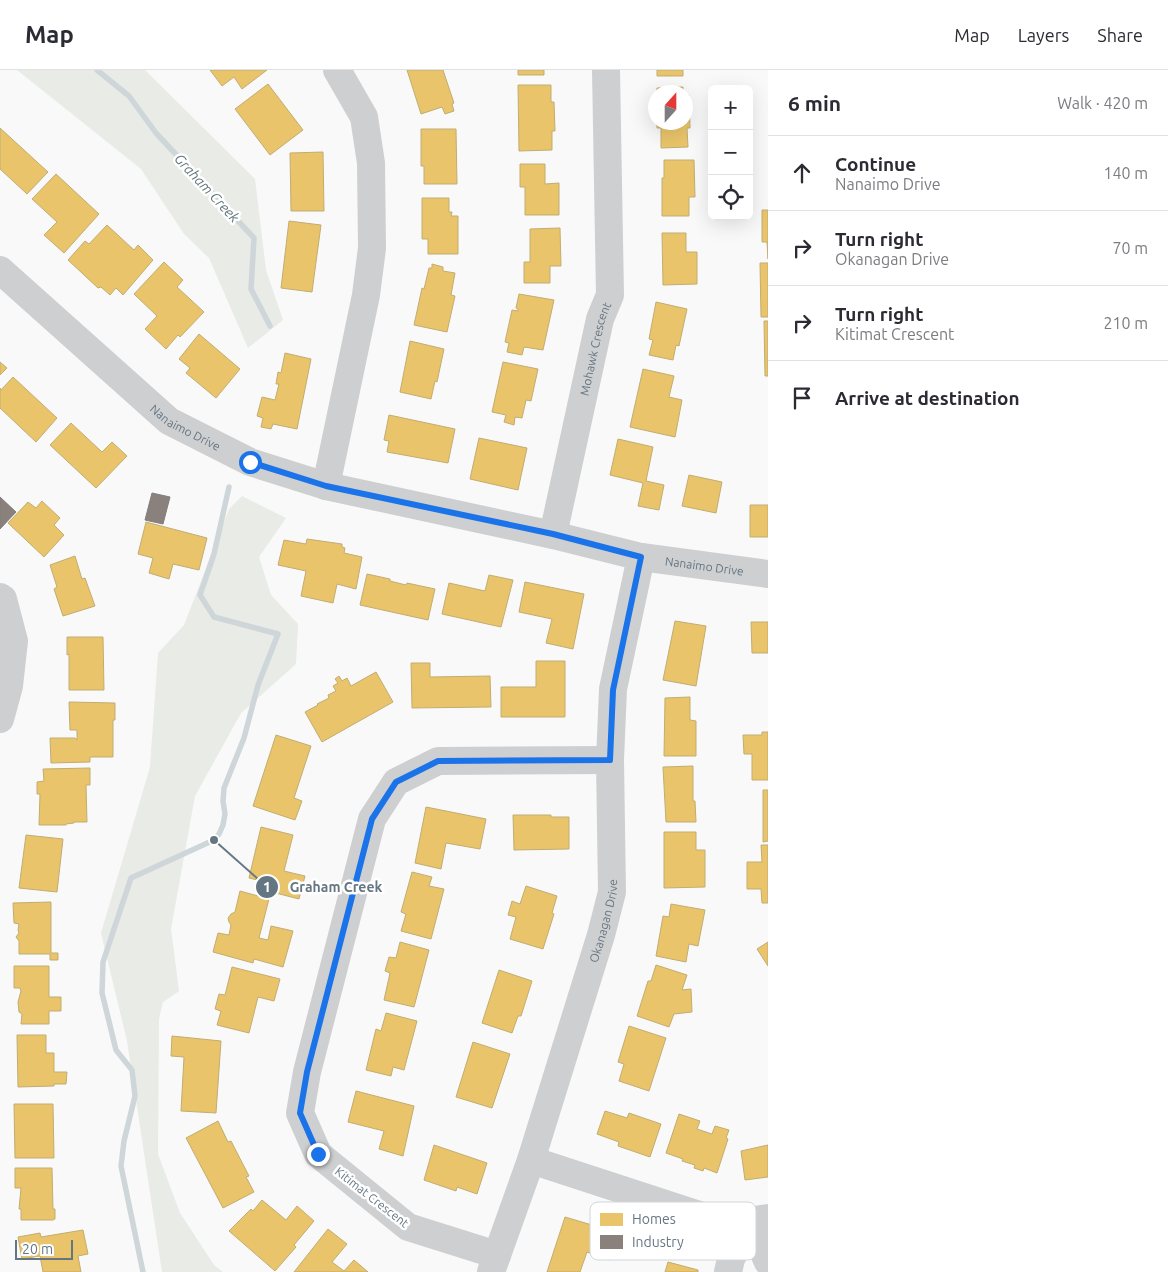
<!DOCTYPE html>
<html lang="en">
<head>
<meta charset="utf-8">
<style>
	body { margin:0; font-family:Ubuntu,sans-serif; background:#f2f2f3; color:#2b2b33 }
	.controls { position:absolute; right:15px; top:15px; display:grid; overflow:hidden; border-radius:8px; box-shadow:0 5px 20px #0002 }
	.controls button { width:45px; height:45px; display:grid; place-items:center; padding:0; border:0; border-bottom:1px solid #e1e1e2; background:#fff; color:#2b2b33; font:25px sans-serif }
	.compass { position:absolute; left:648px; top:15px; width:45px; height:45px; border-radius:50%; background:#fff; box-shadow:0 5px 20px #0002; rotate:21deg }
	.scale { position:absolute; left:15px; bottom:12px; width:58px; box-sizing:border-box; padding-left:5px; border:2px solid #657683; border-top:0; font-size:14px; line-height:18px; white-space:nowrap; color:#657683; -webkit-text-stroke:4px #fff; paint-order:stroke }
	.stop { position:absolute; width:15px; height:15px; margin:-11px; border:4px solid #1a73e8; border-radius:50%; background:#fff }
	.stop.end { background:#1a73e8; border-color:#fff; box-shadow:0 1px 5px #0008 }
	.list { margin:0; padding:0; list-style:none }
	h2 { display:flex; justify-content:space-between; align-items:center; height:65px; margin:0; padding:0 20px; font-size:21px }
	h2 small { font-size:16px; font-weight:400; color:#7c7c81 }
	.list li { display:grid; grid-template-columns:32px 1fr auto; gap:15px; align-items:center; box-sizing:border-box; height:75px; padding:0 20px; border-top:1px solid #e1e1e2 }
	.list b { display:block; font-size:19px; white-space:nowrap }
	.list p { margin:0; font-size:16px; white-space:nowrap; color:#7c7c81 }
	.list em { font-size:16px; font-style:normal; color:#7c7c81 }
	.icon { flex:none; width:28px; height:28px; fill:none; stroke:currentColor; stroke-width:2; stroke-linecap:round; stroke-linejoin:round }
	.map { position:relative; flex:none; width:768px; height:1202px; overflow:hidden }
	header { display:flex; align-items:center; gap:30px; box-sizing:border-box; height:70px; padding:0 25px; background:#fff; border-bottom:1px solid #e1e1e2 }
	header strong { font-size:24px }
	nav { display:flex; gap:28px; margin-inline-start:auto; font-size:18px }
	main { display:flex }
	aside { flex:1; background:#fff }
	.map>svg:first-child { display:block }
</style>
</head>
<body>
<header>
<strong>Map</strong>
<nav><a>Map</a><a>Layers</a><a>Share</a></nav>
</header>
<main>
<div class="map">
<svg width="768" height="1202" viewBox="0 0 768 1202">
	<rect width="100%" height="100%" fill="#f9f9f9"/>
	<path fill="#e8ebe6" d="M17,0H145L255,109L266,200L283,250L248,278L209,188L184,164L141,99Z
		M242,426L286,448L259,487L271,525L298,554L296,594L241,643L195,726L171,859L179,921L163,932L159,949L158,1084L180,1143L214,1195L223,1202H162L127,971L101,863L150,697L158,583L184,555L229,439Z"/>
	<path fill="#e9c46a" stroke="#c1ad72" d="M210,0H267L242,19L234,7L222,16Z
		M407,0H443L454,33L452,34L454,41L445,44L442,37L421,44Z
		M518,0H544V5H518Z
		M657,0H683V6H657Z
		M268,14L303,60L270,85L235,39Z
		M518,15H551V32H554L555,61H552V80L519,81Z
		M683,17V22H657V18Z
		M686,25H689L690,58H687L688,77L661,78V58H657V52H686Z
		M0,58L48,102L27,124L0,99Z
		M421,59H456L457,114H424V96H421Z
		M323,82L324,141H291L290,83Z
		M664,90H694L695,127H689V146H662V108H664Z
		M520,94H545V114L559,113V145H525V117H520Z
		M56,104L99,144L64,183L44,165L57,152L32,129Z
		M422,128H449V142H452L451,146H458V184H428V169H422Z
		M762,140H768V189L767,172H762Z
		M289,151L321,155L312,222L281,218Z
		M107,155L134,180L138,175L153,190L123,225L116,218L110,225L101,217L98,218L68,190L85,171L89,174Z
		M560,158L561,196H550V213H524V192H530V159Z
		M662,163H686V182H697V214L663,215Z
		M164,192L183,210L177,217L204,242L180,267L178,265L166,279L145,259L157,246L134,224Z
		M760,193H768V247H761Z
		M432,194L443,197V201L455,203L451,225L455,226L447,262L414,255L422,218L424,219L429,198H432Z
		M519,224L554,230L543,280L524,277L522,285L507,282L509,273L505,272L512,240L518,241V239L516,238Z
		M656,232L687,239L679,276L676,275L673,290L649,285L653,270L649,269Z
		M764,251H768V306H765Z
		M199,264L240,299L216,328L186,303L190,298L179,289Z
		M410,271L444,279L437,312L435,311L431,329L400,322Z
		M285,283L311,289L297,359L273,354L271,359L261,357L263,348L257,346L262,327L275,330L279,314H276L278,302L281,303Z
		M0,292L7,298L0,305Z
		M503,292L538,299L531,331L526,330L522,348L515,347L514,355L504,352L506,345L492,342Z
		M643,299L674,306L669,327L682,330L675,367L630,357Z
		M13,307L57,348L36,372L0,338V318L1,320Z
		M389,345L455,359L448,393L387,382L389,371L384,370Z
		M71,353L102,382L112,372L127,386L96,418L50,375Z
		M479,368L527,378L518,420L470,409Z
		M618,369L653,377L646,411L664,415L659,440L638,436L643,413L610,405Z
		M689,405L722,412L716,443L682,436Z
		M42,431L60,448L54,455L64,465L44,487L8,453L28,432L36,438Z
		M750,435H768V467H750Z
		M146,452L207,468L199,500L173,494L169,509L149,503L153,488L138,484Z
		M307,469L342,474V477L345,478L344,483L362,487L356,519L337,514L333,533L301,526L306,501L278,495L284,470L306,474Z
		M75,486L82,509L85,508L95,536L63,546L54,519L57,517L50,495Z
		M367,504L390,509V511L406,515L407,513L435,519L428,550L360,535Z
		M489,505L513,510L501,557L442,544L449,513L485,521Z
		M525,512L584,524L573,579L546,573L552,549L519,542Z
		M675,551L706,556L696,616L663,610Z
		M751,552H768V583H752Z
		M67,567H103L104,620H69V584L67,585Z
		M536,591H565V647H501V617H536Z
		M411,593H430V607L490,606L491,637L412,638Z
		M376,602L393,632L322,672L305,642L318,635L317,634L329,628L328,625L336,621L333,616L338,613L335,609L339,606L342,611L347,608L351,616Z
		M690,627V650L696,651V686H664L665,628Z
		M69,632L115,633V650H113V687H90V692L51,693L50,668H75L77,670V660H70Z
		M762,662H768V710H752V684H744L743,665H762Z
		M276,665L311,676L294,728L302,731L295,750L253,736Z
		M693,696V731H695L696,752H666L663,697Z
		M90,698V715H86L87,752H74V753L66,754V755H39L40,724H37V712L44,711L43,699Z
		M763,720H768V771L763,772Z
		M426,737L486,749L480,779L446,773L441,799L415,793Z
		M513,745H551V747H569V779L514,780Z
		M261,757L293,765L284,801L305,806L299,829L264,820L266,812L249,808Z
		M664,762H696V780H705V817L664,818Z
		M26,765L63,769L57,822L19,818Z
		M761,775H768V833H762L761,819H747V792H762Z
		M412,802L432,807L429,816L444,819L431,869L401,861L406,844L401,842Z
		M526,816L557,826L552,843L554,844L543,879L510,869L516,847L508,845L512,831L520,834Z
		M240,821L269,829L259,868L268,870L271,856L293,861L283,897L254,889L253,893L213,882L218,863L229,865L231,855L229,852L228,848L231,844L235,842Z
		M51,832V883H58V890H50V884H19V871L16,867L19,863L18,860L19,854L14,853L13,833Z
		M671,834L705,840L698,876L689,874L686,892L656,886L663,846L669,847Z
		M400,872L429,880L414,937L384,930L390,903L385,901L389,887L396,888Z
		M768,872V896L757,879Z
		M656,895L687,905L682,920L691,919L692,942L674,944L669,957L637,946L648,911H651Z
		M14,896H49V927H61V941H49V954H21L22,944L19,942L18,932L21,921L20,918H14Z
		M232,897L280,909L274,931L258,927L249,963L217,955L221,941L215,939L219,924L225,925Z
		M499,900L532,911L521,946H518L512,963L482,953Z
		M386,943L417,951L404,1000L393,997L391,1006L366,1000L376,959L381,961Z
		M629,956L666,968L649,1021L619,1011L624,994L618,992Z
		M17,965H46V983H54V1002H67L66,1014H54V1016L18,1017Z
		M172,966L221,971L216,1043L181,1041L184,987L171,986Z
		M473,972L510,984L492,1038L456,1027Z
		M356,1021L414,1036L403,1086L379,1079L384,1061L348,1052Z
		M14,1034H53L54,1088H15Z
		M605,1041L627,1048L629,1043L661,1054L650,1087L618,1076L619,1072L597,1064Z
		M679,1044L700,1051L697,1059L712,1064L715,1056L729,1060L726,1068L728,1069L717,1103L704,1098L703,1101L694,1098L695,1095L682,1091L683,1089L666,1083Z
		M218,1051L228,1072L231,1071L249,1106L246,1107L254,1122L223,1138L186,1068Z
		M434,1075L487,1093L477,1124L457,1117L456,1121L424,1110Z
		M768,1075V1107L745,1110L741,1081Z
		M15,1098H52L53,1139H55V1149L53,1150H21V1139H19L21,1118H15Z
		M262,1130L286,1150L297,1136L314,1151L294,1175L296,1177L275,1201L229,1161L251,1139L253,1141Z
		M565,1147L619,1163L610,1190L587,1182L580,1202H547Z
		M328,1159L347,1174L332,1192L344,1201L354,1190L368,1202H294Z
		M83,1160L88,1184L78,1186L81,1202H43L40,1186L22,1189L18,1167L40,1163L41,1167Z
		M668,1192L698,1200V1202H665Z"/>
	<path fill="#8a817c" stroke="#7f7e7e" d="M152,423L170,427L163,454L145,450Z
		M0,427L16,442L0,459Z"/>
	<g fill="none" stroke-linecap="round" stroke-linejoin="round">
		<path stroke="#ced6d9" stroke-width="5.5" d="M97,0L129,26L156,63L254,168L251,219L270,256
			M143,1202L121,1096L124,1071L135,1026L132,1000L116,980L102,923L103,892L131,808L214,770L219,764L223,755L225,744L223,731L224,718L244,668L258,615L278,564L214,547L200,525L214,484L229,417"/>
		<g stroke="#cecfd0" stroke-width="28">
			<path id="s1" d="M0,200L169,351L250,392L326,416L553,465L641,487L768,504"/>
			<path d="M326,416L366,225L372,178L371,93L364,47L337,0"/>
			<path id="s2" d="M553,465L600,249L610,225L606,0"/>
			<path d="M0,527L3,529L14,571L9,616L0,649"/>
			<path d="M531,1090L727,1154L768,1148"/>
			<path d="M750,1151L768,1192"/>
			<path d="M497,1185L408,1157L318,1084L300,1043L307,1002L372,749L396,712L438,691L610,690"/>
			<path id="s3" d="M491,1202L531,1090L601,865L612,822L610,690L613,619L641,487"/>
			<path d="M728,1202L731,1189L750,1151"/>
		</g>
	</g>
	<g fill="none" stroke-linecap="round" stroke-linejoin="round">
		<path stroke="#1a73e8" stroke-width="6" d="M250,392L326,416L553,464L641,487L613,620L610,690L438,691L396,712L372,749L307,1002L300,1043L318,1084"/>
	</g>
	<g text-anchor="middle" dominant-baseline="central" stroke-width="5" stroke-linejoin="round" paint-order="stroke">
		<g font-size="12" fill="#657683" stroke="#fff">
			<text stroke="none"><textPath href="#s2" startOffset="191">Mohawk Crescent</textPath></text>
			<text stroke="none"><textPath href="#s1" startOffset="244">Nanaimo Drive</textPath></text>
			<text stroke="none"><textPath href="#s1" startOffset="784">Nanaimo Drive</textPath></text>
			<text stroke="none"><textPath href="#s3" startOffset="369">Okanagan Drive</textPath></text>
			<text transform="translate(372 1127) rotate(38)">Kitimat Crescent</text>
		</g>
		<g font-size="14" font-style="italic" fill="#60757c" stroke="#fff">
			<text transform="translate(207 118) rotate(47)">Graham Creek</text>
		</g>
	</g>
	<rect x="590" y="1132" width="166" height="58" rx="8" fill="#fff" stroke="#d1d6da" stroke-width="1"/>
	<rect x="600" y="1143" width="23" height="13" fill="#e9c46a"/>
	<rect x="600" y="1165" width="23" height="14" fill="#8a817c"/>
	<g font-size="14" fill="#657683">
		<text x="632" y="1154">Homes</text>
		<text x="632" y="1177">Industry</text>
	</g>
	<path fill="none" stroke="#657683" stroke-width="2" d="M214 770L267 817"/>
	<g fill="#657683" stroke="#fff" stroke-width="2">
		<circle cx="214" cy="770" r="5"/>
		<circle cx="267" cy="817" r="12"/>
	</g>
	<g font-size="15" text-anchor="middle" font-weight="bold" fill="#fff">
		<text x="267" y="822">1</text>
	</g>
	<g font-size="14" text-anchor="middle" font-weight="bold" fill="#657683" stroke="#fff" stroke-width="5" stroke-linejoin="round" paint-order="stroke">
		<text x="336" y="822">Graham Creek</text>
	</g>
</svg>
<div class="controls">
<button>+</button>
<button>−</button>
<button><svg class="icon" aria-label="locate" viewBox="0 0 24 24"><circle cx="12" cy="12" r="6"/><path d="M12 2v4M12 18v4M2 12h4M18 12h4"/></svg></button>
</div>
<svg class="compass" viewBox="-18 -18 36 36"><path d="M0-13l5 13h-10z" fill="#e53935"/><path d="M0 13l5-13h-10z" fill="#7c7c81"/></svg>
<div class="scale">20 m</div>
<div class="stop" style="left:250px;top:392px"></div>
<div class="stop end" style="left:318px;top:1084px"></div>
</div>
<aside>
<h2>6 min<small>Walk · 420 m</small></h2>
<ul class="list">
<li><svg class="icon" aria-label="ahead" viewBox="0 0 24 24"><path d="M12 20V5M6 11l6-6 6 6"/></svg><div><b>Continue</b><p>Nanaimo Drive</p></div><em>140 m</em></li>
<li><svg class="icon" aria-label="right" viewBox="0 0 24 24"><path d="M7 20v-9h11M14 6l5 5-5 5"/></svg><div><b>Turn right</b><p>Okanagan Drive</p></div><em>70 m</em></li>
<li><svg class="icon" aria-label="right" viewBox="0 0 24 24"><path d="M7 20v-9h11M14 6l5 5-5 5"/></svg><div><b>Turn right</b><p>Kitimat Crescent</p></div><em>210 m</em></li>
<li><svg class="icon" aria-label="arrive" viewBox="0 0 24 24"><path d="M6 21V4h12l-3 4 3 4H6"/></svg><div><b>Arrive at destination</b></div></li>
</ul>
</aside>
</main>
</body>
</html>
